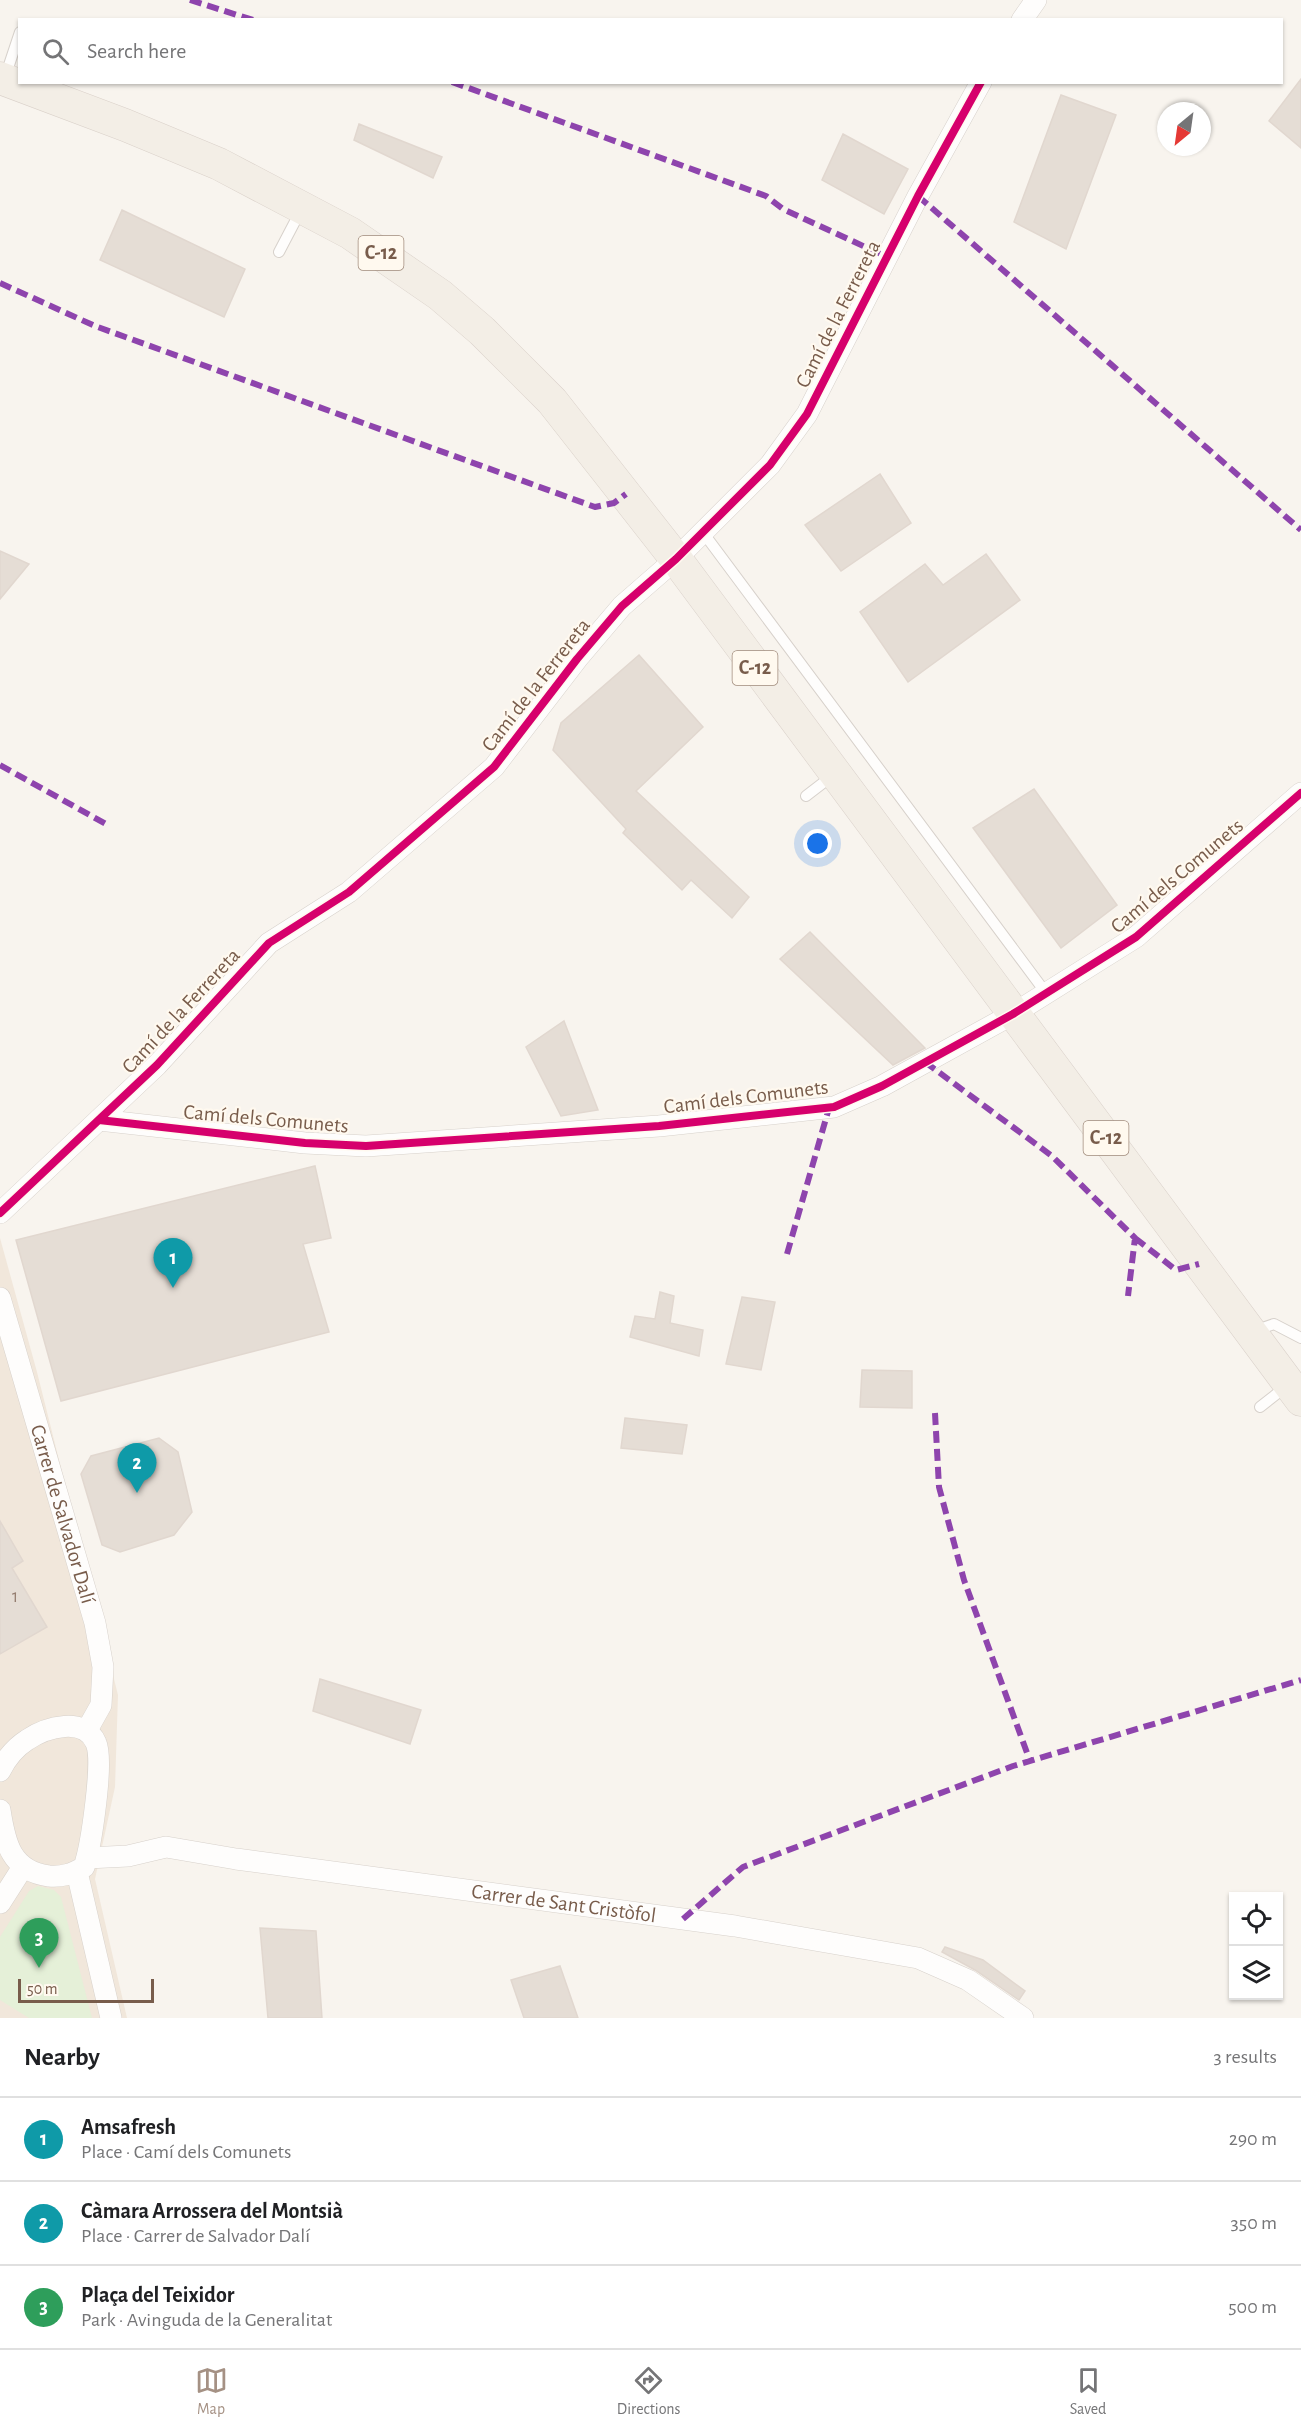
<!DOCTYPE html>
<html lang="en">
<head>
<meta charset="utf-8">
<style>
	body { margin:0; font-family:"Alegreya Sans",sans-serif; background:#f6f6f6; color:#202124 }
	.controls { position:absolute; right:18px; bottom:18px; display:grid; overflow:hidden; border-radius:0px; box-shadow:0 2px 4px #0004 }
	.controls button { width:54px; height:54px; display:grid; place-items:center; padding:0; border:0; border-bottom:2px solid #e0e0e0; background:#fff; color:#202124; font:30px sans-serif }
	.compass { position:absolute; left:1157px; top:102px; width:54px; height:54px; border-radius:50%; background:#fff; box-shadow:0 2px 4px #0004; rotate:209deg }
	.scale { position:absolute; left:18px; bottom:15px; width:136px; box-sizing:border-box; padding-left:6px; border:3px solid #785c4b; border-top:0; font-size:16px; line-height:21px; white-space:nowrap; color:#785c4b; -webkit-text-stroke:4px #fff9ef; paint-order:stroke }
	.you { position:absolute; left:818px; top:844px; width:21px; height:21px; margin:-15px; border:4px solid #fff; border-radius:50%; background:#1a73e8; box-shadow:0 0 0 9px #1a73e833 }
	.badge { display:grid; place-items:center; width:39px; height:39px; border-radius:50%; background:#a59184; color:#fff; font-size:20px; font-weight:700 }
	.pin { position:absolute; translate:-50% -50px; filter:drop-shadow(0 2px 3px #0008) }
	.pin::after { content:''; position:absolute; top:32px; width:21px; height:18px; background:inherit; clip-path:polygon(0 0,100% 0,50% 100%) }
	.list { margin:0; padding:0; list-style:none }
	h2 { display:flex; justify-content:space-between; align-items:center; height:78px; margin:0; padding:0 24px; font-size:26px }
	h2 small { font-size:20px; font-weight:400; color:#757577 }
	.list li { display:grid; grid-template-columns:39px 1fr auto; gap:18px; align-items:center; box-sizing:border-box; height:84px; padding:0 24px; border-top:2px solid #e0e0e0 }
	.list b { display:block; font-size:22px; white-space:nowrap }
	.list p { margin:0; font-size:20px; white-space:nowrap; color:#757577 }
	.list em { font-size:20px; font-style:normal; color:#757577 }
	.icon { flex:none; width:33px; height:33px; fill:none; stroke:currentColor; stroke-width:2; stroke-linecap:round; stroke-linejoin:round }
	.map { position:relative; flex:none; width:1301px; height:2018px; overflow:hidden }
	.search { position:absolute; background:#fff; box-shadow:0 2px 4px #0004; left:18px; right:18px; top:18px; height:66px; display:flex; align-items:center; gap:15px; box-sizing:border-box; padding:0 21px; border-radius:0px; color:#757577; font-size:22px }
	.sheet { height:330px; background:#fff }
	nav { display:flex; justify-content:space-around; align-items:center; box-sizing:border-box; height:84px; border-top:2px solid #e0e0e0; background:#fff; font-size:16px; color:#757577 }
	nav a { display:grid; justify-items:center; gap:3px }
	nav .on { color:#a59184 }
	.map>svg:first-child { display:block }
</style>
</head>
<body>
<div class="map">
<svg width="1301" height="2018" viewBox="0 0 1301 2018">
	<rect width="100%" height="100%" fill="#f8f4ee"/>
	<path fill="#f1e7db" d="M0,1238L37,1372L118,1695L115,1787L95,1879L127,2018H0Z"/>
	<path fill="#e5f0d8" d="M38,1886L54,1890L61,1897L92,2018H29L0,2000V1937L29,1891Z"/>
	<path fill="#e5ddd5" stroke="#e1d7cf" stroke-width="1.5" d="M1301,79V148L1269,121Z
		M1061,95L1116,115L1066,249L1014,222Z
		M359,124L442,157L433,178L354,140Z
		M843,134L908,169L884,214L822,180Z
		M122,210L245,269L224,317L100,260Z
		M880,474L911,523L841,571L805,525Z
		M0,551L29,564L0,599Z
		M986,554L1020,600L908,682L860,612L925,564L943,585Z
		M639,655L703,727L636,791L749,897L732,918L691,880L682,890L623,833L626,829L553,750L561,723Z
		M1034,789L1117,905L1061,948L973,828Z
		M810,932L925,1048L893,1065L780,959Z
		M564,1021L598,1110L561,1116L526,1047Z
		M315,1166L331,1238L303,1244L329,1332L61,1401L16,1240Z
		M660,1292L674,1296L670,1323L703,1330L699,1356L630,1337L635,1316L655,1319Z
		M742,1297L775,1302L761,1370L726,1364Z
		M862,1370L912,1371V1408L860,1407Z
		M625,1418L687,1425L682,1454L621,1448Z
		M159,1438L178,1452L192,1512L174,1535L120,1552L102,1545L81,1474L91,1456Z
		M0,1521L23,1561L12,1568L47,1627L0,1654Z
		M320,1679L421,1710L410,1744L313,1711Z
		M260,1928L316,1931L322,2018H268Z
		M945,1947L983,1960L1025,1991L1019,2000L975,1970L942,1952Z
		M560,1966L578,2018H524L511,1980Z"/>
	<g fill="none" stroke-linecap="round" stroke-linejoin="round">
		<defs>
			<path id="service" d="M5,77L20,32
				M279,252L301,210
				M702,531L1046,993
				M806,796L832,776
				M1254,1331L1274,1324L1301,1338
				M1260,1407L1288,1385"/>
			<g id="minor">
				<path d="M1022,20L1036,0"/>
				<path d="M99,1120L305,1143L366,1146L659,1126L834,1107L882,1086L1013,1014L1136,937L1301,793"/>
				<path d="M0,1213L157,1065L269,943L349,892L494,767L577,659L622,606L676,559L770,465L807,414L918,196L981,82"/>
				<path id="s1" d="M0,1298L95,1623L103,1667L101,1705L87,1730"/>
				<path d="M0,1771C6,1759 16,1747 27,1740C46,1727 85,1716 96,1743C104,1761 91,1847 84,1867C72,1874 63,1877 49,1876C11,1871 5,1843 0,1810"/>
				<path id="s2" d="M87,1858L128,1856L166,1847L236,1859L735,1926L918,1958L968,1980L1023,2018"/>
				<path d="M77,1872L111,2018"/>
				<path d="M0,1903L23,1867"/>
			</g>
			<path id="primary" d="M0,78L125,125L219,164L350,233L440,295L482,331L552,401L676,559L1301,1400"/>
		</defs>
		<use href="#service" stroke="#d7d1cb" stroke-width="12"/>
		<use href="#minor" stroke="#d7d1cb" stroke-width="22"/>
		<use href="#primary" stroke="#dad1ca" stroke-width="33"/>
		<use href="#service" stroke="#fefdfc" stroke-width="10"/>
		<use href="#minor" stroke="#fefdfc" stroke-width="21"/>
		<use href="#primary" stroke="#f3eee6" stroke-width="32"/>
		<path stroke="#8e44ad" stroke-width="6" stroke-dasharray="12 6" stroke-linecap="butt" d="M190,0L253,20
			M452,82L766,196L783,209L887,257
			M918,196L1301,530
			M0,283L95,326L595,507L614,503L626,494
			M0,765L106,824
			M925,1062L1052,1156L1135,1238L1128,1296
			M1135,1238L1176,1270L1199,1264
			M787,1254L829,1108
			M935,1413L939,1487L964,1580L1030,1761
			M683,1919L743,1867L1013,1766L1301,1680"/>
		<defs>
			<path id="cycleway" d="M99,1120L305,1143L366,1146L659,1126L834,1107L882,1086L1013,1014L1136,937L1301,793
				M0,1213L157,1065L269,943L349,892L494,767L577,659L622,606L676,559L770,465L807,414L918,196L981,82"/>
		</defs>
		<use href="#cycleway" stroke="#fff9ef" stroke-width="11"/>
		<use href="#cycleway" stroke="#d6006c" stroke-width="8"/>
	</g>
	<g text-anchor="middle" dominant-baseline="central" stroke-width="4.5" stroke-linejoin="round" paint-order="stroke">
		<g font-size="18" fill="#957e70">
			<text x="15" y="1597">1</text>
		</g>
		<g fill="#fff9ef" stroke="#a08b7c" stroke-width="1.5">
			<rect x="358.5" y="236" width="45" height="34" rx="4.5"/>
			<rect x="732.5" y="651" width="45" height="34" rx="4.5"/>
			<rect x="1083.5" y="1121" width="45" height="34" rx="4.5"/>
		</g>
		<g font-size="20" font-weight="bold" fill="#785c4b">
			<text x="381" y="253">C-12</text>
			<text x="755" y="668">C-12</text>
			<text x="1106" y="1138">C-12</text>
		</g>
		<g font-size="21" fill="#785c4b" stroke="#fff9ef">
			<text transform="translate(838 314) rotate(-63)">Camí de la Ferrereta</text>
			<text transform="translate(536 685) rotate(-52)">Camí de la Ferrereta</text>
			<text transform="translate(1177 876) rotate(-40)">Camí dels Comunets</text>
			<text transform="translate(181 1011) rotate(-47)">Camí de la Ferrereta</text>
			<text transform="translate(746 1097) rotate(-7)">Camí dels Comunets</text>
			<text transform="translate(266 1119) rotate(5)">Camí dels Comunets</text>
			<text stroke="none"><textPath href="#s1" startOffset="225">Carrer de Salvador Dalí</textPath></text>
			<text stroke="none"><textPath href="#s2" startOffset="482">Carrer de Sant Cristòfol</textPath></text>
		</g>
	</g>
</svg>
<div class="controls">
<button><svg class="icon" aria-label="locate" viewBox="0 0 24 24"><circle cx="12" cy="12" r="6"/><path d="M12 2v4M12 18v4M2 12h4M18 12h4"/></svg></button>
<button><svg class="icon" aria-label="layers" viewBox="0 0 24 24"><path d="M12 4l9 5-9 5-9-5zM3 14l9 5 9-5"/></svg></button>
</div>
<svg class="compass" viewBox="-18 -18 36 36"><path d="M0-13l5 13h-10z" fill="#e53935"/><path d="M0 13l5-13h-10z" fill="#757577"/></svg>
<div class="scale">50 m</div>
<div class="you"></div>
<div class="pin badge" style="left:173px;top:1288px;background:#0f9aa8">1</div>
<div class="pin badge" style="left:137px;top:1493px;background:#0f9aa8">2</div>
<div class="pin badge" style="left:39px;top:1968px;background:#2e9e5b">3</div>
<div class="search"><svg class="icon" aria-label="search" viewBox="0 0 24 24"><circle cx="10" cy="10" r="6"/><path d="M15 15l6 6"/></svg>Search here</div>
</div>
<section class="sheet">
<h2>Nearby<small>3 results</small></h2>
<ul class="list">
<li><span class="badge" style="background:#0f9aa8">1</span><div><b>Amsafresh</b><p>Place · Camí dels Comunets</p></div><em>290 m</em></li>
<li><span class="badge" style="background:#0f9aa8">2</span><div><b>Càmara Arrossera del Montsià</b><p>Place · Carrer de Salvador Dalí</p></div><em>350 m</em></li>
<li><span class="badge" style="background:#2e9e5b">3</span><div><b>Plaça del Teixidor</b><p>Park · Avinguda de la Generalitat</p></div><em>500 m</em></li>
</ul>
</section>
<nav>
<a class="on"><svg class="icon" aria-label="map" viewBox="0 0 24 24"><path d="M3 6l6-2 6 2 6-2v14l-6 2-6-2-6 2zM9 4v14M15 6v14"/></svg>Map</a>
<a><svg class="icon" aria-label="directions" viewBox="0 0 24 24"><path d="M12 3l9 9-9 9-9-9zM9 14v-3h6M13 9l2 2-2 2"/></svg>Directions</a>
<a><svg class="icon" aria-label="saved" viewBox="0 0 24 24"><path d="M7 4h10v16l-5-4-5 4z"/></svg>Saved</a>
</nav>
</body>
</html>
